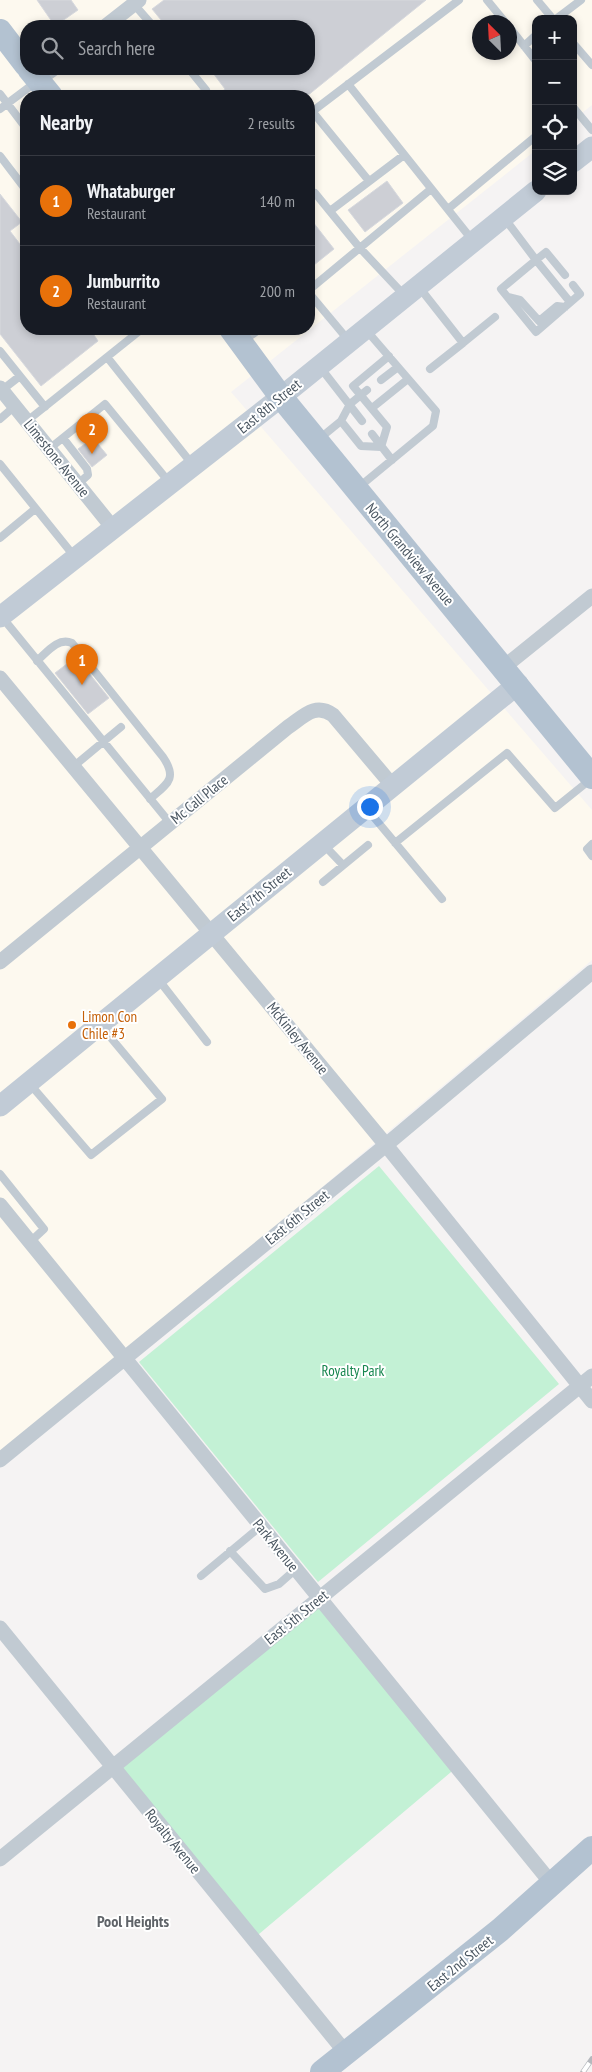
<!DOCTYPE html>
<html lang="en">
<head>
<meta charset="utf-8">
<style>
	body { margin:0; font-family:"PT Sans Narrow",sans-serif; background:#20242c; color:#f1f3f6 }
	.controls { position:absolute; right:15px; top:15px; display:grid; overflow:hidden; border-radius:10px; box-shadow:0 2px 8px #0003 }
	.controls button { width:45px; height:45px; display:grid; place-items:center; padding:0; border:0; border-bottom:1px solid #363941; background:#171b24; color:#f1f3f6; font:25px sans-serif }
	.compass { position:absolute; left:472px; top:15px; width:45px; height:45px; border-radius:50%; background:#171b24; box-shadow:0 2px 8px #0003; rotate:336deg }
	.you { position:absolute; left:369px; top:806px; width:18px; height:18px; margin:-12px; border:4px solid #fff; border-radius:50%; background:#1a73e8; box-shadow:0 0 0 8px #1a73e833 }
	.badge { display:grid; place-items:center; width:32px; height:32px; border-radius:50%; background:#1a73e8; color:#fff; font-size:16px; font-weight:700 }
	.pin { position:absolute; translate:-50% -41px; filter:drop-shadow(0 1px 2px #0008) }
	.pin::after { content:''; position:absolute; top:26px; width:18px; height:15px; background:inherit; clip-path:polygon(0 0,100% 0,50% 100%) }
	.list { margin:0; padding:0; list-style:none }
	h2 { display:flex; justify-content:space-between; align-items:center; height:65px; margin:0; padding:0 20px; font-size:21px }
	h2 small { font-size:16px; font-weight:400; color:#9ea1a6 }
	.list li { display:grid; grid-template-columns:32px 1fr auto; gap:15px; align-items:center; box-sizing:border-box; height:90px; padding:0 20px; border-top:1px solid #363941 }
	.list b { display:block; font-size:19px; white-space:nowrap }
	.list p { margin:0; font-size:16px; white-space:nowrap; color:#9ea1a6 }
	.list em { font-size:16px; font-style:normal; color:#9ea1a6 }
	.icon { flex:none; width:28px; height:28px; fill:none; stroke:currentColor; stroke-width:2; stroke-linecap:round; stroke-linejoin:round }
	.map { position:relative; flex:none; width:592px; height:2072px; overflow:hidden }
	.search { position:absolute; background:#171b24; box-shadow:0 2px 8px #0003; left:20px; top:20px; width:295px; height:55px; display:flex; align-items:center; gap:12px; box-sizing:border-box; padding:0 18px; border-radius:20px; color:#9ea1a6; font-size:19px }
	.panel { position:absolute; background:#171b24; box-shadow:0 2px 8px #0003; left:20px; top:90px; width:295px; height:245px; border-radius:20px }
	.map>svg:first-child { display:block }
</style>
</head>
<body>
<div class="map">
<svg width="592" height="2072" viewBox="0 0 592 2072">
	<rect width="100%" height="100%" fill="#f5f3f3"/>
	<path fill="#fdf9ef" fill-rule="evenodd" d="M0,0H592V105L573,120V19H536V150L231,392L592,810V960L0,1458ZM480,22H510V52H480ZM26,26H309V69H26ZM26,96H309V329H26Z"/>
	<path fill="#c3f1d5" d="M379,1166L559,1384L318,1582L139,1362Z
		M319,1598L457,1767L253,1939L113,1767Z"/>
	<path fill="#cdcfd5" stroke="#d7d9de" d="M37,0H71L78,10L55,26Z
		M164,0H426L307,96H217L225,89L210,69H309V26H166L152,9Z
		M387,181L403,203L365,232L348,210Z
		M0,194L22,222L10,231L26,252V329H90L98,341L41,386L0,334Z
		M309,217L334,249L309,269Z
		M93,438L107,455L92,467L78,449Z
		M76,657L109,698L88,714L55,673Z"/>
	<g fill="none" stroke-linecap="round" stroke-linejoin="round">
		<path stroke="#c1cad2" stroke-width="8" d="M487,0L505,22
			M537,0L553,19
			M132,2L153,26
			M556,19L581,0
			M510,28L536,61
			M573,43L592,65
			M524,46L536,35
			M189,69L206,90L198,96
			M348,84L473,241
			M0,94L26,128
			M573,107L592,130
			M0,109L36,82
			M312,111L369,181
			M309,114L459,0
			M0,156L26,190
			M309,199L315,193L359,247L404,295
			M448,209L536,136
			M330,211L404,155
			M505,219L536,260L501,289L536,332L580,294L573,285
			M565,275L546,252L536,260L570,302
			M419,287L463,343L495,317
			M309,290L431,189
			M309,293L349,341
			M508,297L520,300L539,321L557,306L565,307
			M367,331L398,367
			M243,341L260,329
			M0,351L20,376
			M107,357L142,329
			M320,367L362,421
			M430,369L463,343
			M2,390L20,376L45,407
			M372,408L408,379
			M0,419L15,406
			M27,421L107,357L192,464
			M341,421L361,446L381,447L387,427L353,386L389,356
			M372,434L392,460
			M63,438L87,469L88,475L78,484
			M319,439L341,421L350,404L367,390
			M49,449L105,404L169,482
			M0,464L74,556
			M359,487L433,426L436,411L398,367L381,380
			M0,538L35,509
			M2,617L170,823
			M37,661C47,652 58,637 72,643L163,757C178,779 167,784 150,799
			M74,766L121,727
			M367,809L442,899
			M395,843L507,753L555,808L591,779
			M323,844L343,865
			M592,844L587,849L592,856
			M323,882L368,845
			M158,979L207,1042
			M29,1083L91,1155L162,1099L101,1026
			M0,1174L44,1229L30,1242
			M230,1551L265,1589L279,1584L296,1569
			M201,1576L261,1526"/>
		<path stroke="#c1cad2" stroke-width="15" d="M106,26L139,0
			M38,80L53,69
			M0,388L113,528
			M504,667L592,596
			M0,678L386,1145L592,1401
			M0,962L288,727C303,717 315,702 333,715L392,785
			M0,1205L552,1884
			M0,1460L386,1145L592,972
			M0,1628L346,2053
			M0,1859L592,1376"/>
		<path stroke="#c1cbd6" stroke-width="21" d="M573,162L592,147
			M0,617L281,397L536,191
			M0,1106L518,684"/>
		<path stroke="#b3c2d1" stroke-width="24" d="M0,31L26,65
			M29,69L51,96
			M231,329L281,397L592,777
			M322,2072L500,1930L592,1848"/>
		<defs>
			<path id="rail" d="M583,2072L592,2059"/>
		</defs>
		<use href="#rail" stroke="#b5b8bd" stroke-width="5.5"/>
		<use href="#rail" stroke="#fff" stroke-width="4" stroke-dasharray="11" stroke-linecap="butt"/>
	</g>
	<circle fill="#e8710a" stroke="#fff" stroke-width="2" cx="72" cy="1025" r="5"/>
	<g text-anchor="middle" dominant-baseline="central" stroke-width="4" stroke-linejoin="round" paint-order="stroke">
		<g font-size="15" fill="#4a5661" stroke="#fff">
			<text transform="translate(269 406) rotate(-39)">East 8th Street</text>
			<text transform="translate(57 458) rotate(51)">Limestone Avenue</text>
			<text transform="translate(410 554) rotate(50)">North Grandview Avenue</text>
			<text transform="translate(199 799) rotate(-39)">Mc Call Place</text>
			<text transform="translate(259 894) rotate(-39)">East 7th Street</text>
			<text transform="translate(298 1038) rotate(51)">McKinley Avenue</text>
			<text transform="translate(297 1217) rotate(-39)">East 6th Street</text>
			<text transform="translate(276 1545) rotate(51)">Park Avenue</text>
			<text transform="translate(296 1617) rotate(-39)">East 5th Street</text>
			<text transform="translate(173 1841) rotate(51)">Royalty Avenue</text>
			<text transform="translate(460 1963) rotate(-39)">East 2nd Street</text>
		</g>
		<g font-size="15" fill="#c56008" stroke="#fff" text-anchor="start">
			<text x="82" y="1016">Limon Con<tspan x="82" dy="17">Chile #3</tspan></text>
		</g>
		<g font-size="15" fill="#17864f" stroke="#fff">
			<text x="353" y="1370">Royalty Park</text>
		</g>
		<g font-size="16" font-weight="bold" fill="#5f6368" stroke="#fff">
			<text x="133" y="1921">Pool Heights</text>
		</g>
	</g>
</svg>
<div class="controls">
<button>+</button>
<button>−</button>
<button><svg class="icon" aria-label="locate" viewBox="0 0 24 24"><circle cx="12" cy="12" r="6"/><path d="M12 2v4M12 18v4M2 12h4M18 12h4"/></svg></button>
<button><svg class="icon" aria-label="layers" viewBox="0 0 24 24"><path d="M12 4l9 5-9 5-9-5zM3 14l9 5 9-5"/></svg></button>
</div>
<svg class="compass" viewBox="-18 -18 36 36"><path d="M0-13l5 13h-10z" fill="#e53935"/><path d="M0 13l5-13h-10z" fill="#9ea1a6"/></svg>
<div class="you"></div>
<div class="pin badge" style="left:82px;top:685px;background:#e8710a">1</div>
<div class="pin badge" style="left:92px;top:454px;background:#e8710a">2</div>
<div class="search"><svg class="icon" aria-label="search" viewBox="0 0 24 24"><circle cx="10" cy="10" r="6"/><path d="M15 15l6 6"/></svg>Search here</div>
<section class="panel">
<h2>Nearby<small>2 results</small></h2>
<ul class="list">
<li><span class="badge" style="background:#e8710a">1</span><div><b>Whataburger</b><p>Restaurant</p></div><em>140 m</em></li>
<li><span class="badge" style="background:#e8710a">2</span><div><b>Jumburrito</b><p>Restaurant</p></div><em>200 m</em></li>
</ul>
</section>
</div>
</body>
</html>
